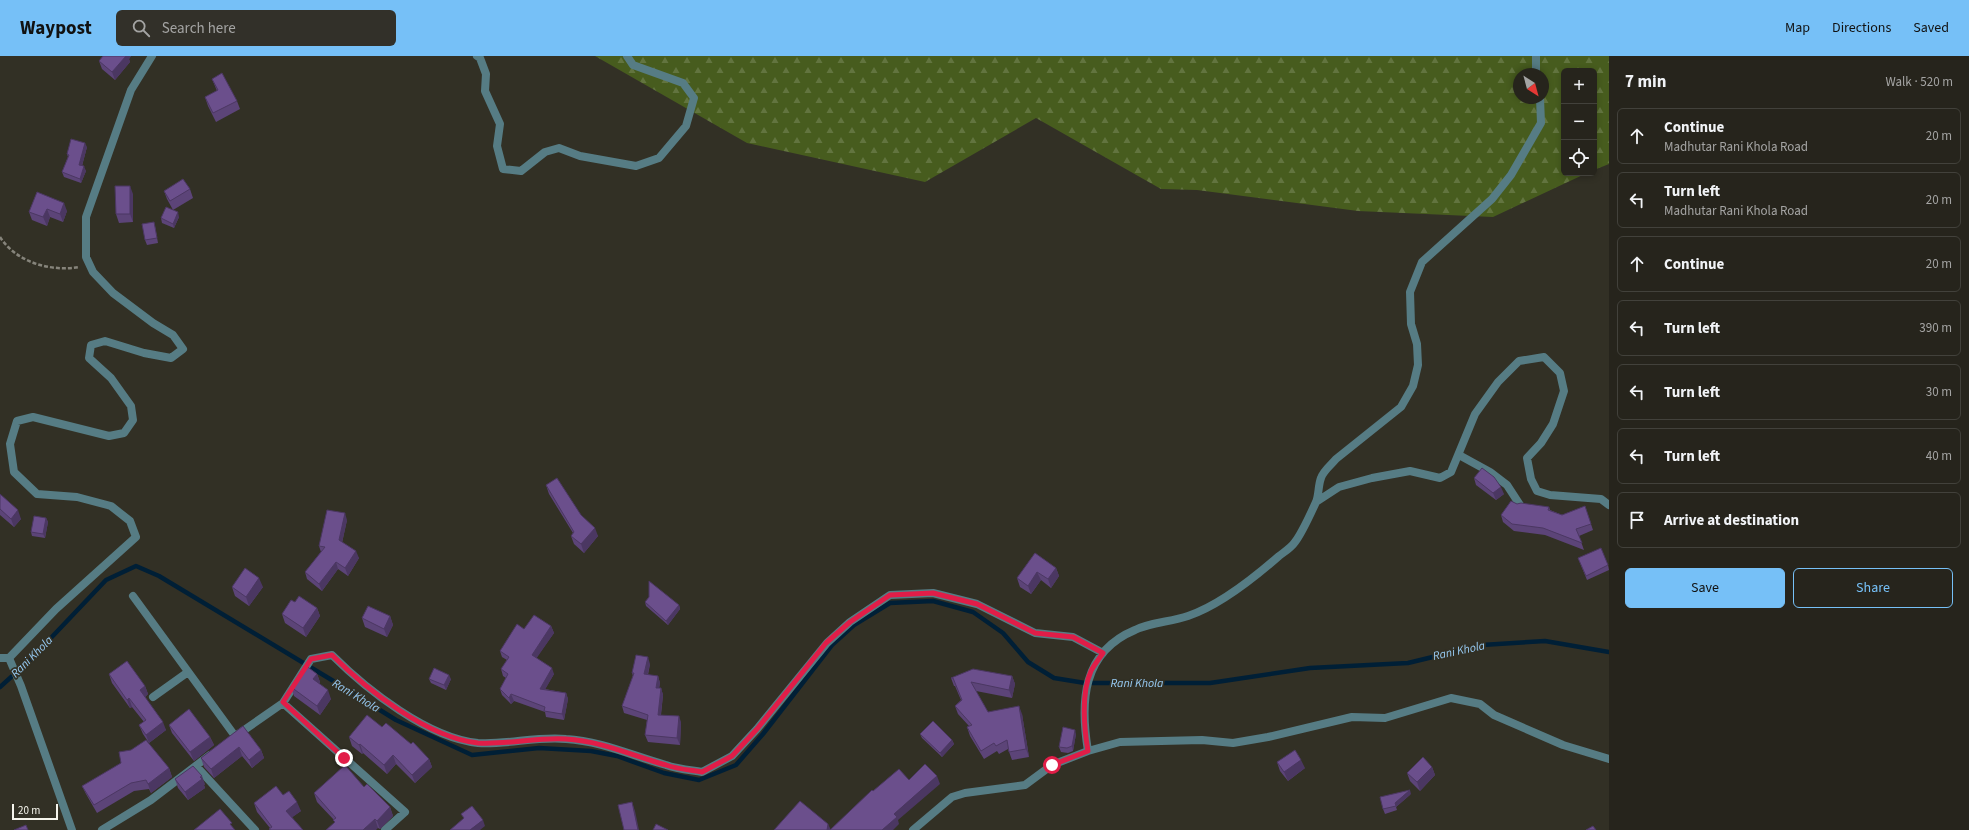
<!DOCTYPE html>
<html lang="en">
<head>
<meta charset="utf-8">
<style>
	body { margin:0; font-family:"Source Sans 3",sans-serif; background:#323029; color:#f1f3f6 }
	.controls { position:absolute; right:12px; top:12px; display:grid; overflow:hidden; border-radius:6px; box-shadow:0 2px 6px #0003 }
	.controls button { width:36px; height:36px; display:grid; place-items:center; padding:0; border:0; border-bottom:1px solid #42413b; background:#26241c; color:#f1f3f6; font:20px sans-serif }
	.compass { position:absolute; left:1513px; top:12px; width:36px; height:36px; border-radius:50%; background:#26241c; box-shadow:0 2px 6px #0003; rotate:144deg }
	.scale { position:absolute; left:12px; bottom:10px; width:46px; box-sizing:border-box; padding-left:4px; border:2px solid #f5f4ec; border-top:0; font-size:11px; line-height:14px; white-space:nowrap; color:#f5f4ec; -webkit-text-stroke:3px #323025; paint-order:stroke }
	.stop { position:absolute; width:12px; height:12px; margin:-9px; border:3px solid #e11d48; border-radius:50%; background:#fff }
	.stop.end { background:#e11d48; border-color:#fff; box-shadow:0 1px 4px #0008 }
	.list { margin:0; padding:0; list-style:none }
	h2 { display:flex; justify-content:space-between; align-items:center; height:52px; margin:0; padding:0 16px; font-size:17px }
	h2 small { font-size:13px; font-weight:400; color:#a4a4a3 }
	.list li { display:grid; grid-template-columns:26px 1fr auto; gap:12px; align-items:center; box-sizing:border-box; height:56px; margin:0 8px 8px; padding:0 8px; border:1px solid #42413b; border-radius:6px }
	.list b { display:block; font-size:15px; white-space:nowrap }
	.list p { margin:0; font-size:13px; white-space:nowrap; color:#a4a4a3 }
	.list em { font-size:13px; font-style:normal; color:#a4a4a3 }
	.actions { display:flex; gap:8px; padding:12px 16px }
	.actions a { flex:1; padding:9px 0; border:1px solid #76c0f7; border-radius:6px; text-align:center; font-size:14px; color:#76c0f7 }
	.actions .main { background:#76c0f7; color:#111 }
	.icon { flex:none; width:22px; height:22px; fill:none; stroke:currentColor; stroke-width:2; stroke-linecap:round; stroke-linejoin:round }
	.map { position:relative; flex:none; width:1609px; height:774px; overflow:hidden }
	header { display:flex; align-items:center; gap:24px; box-sizing:border-box; height:56px; padding:0 20px; background:#76c0f7; color:#111 }
	header strong { font-size:19px }
	nav { display:flex; gap:22px; margin-inline-start:auto; font-size:14px }
	.search { width:280px; height:36px; background:#323029; display:flex; align-items:center; gap:10px; box-sizing:border-box; padding:0 14px; border-radius:6px; color:#a4a4a3; font-size:15px }
	main { display:flex }
	aside { flex:1; background:#26241c }
	.map>svg:first-child { display:block }
</style>
</head>
<body>
<header>
<strong>Waypost</strong>
<div class="search"><svg class="icon" aria-label="search" viewBox="0 0 24 24"><circle cx="10" cy="10" r="6"/><path d="M15 15l6 6"/></svg>Search here</div>
<nav><a>Map</a><a>Directions</a><a>Saved</a></nav>
</header>
<main>
<div class="map">
<svg width="1609" height="774" viewBox="0 0 1609 774">
	<defs>
		<pattern id="forest-firs" width="22" height="20" patternUnits="userSpaceOnUse"><rect width="22" height="20" fill="#475c1e"/><path d="M5 1l3.5 6h-7zM16 11l3.5 6h-7z" fill="#62743f"/></pattern>
	</defs>
	<rect width="100%" height="100%" fill="#323025"/>
	<path fill="url(#forest-firs)" fill-rule="evenodd" d="M595,0H1609V108L1594,114V15H1564V117H1587L1493,161L1358,155L1197,134L1161,133L1036,62L925,126L747,87ZM1519,18H1543V42H1519Z"/>
	<g fill="none" stroke-linecap="round" stroke-linejoin="round">
		<path stroke="#001f36" stroke-width="4.5" d="M0,631L30,604L106,524L136,510L159,520L335,626L396,664L472,699L539,692L591,695L617,700L664,717L699,724L736,709L763,678L832,589L854,569L890,547L933,545L973,556L1003,577L1028,606L1054,622L1085,627H1210L1310,612L1408,607L1482,589L1545,585L1609,596"/>
		<path stroke="#86847b" stroke-width="2.5" stroke-dasharray="4 2" stroke-linecap="butt" d="M0,181C16,206 50,216 79,211"/>
		<path stroke="#567c84" stroke-width="8" d="M1459,399L1490,416L1507,429L1520,449"/>
		<path stroke="#567c84" stroke-width="8" d="M477,0L480,2L486,18L485,35L500,68L497,90L503,113L521,115L545,96L559,92L580,100L636,110L659,102L686,70L694,42L683,27L633,9L627,0
			M1536,0V18
			M1316,446L1339,431L1372,422L1410,415L1440,422L1451,416L1475,358L1498,326L1519,305L1544,301L1560,317L1564,335L1553,368L1541,387L1527,402L1531,423L1537,435L1550,439L1601,443L1609,449
			M133,540L235,680
			M0,602H9L56,553L136,481L130,465L111,450L77,441L37,438L14,416L10,388L17,365L33,361L109,380L124,377L133,364L131,350L111,322L89,302L91,289L105,285L144,297L171,302L183,293L173,279L153,267L113,237L93,216L86,201V161L131,34L152,0
			M9,602L21,630L72,774
			M153,641L188,616
			M283,647L405,756L385,774
			M237,679L283,647L311,603L332,599C367,634 428,682 478,687C507,689 537,680 566,683C601,685 633,700 666,709C677,713 690,714 702,716L732,700L757,673L827,587L850,566L890,539L933,537L977,548L1035,577L1073,581L1103,597
			M1088,695L1120,686L1202,684L1233,687L1268,681L1352,661L1385,662L1451,642L1480,648L1494,659L1563,689L1609,703
			M196,710L255,774
			M102,774L151,744L210,699
			M913,774L952,741L965,737L1025,729L1052,709L1088,695C1080,646 1082,596 1135,574C1151,566 1171,566 1188,560C1218,550 1255,521 1279,500C1284,496 1291,492 1295,486C1302,477 1311,457 1316,446C1319,439 1318,430 1321,422C1323,415 1331,409 1336,403L1401,351L1413,330L1418,309L1417,288L1411,268L1410,236L1422,206L1492,143L1511,119L1541,67L1540,42"/>
	</g>
	<path fill="#5c4478" d="M103,0H131L129,3L130,6L115,24L102,13L99,5Z
		M212,23L237,45L240,53L216,66L208,50L205,41L217,35Z
		M87,91L82,110L86,115L81,127L64,121L62,116L68,101L67,98Z
		M190,133L193,142L173,154L167,143L164,135Z
		M37,136L67,155L63,166L50,161L47,170L32,164L29,156Z
		M133,138V166L119,167L116,158Z
		M179,161L174,172L162,167L161,162Z
		M155,170L158,187L147,189L145,184Z
		M1474,422L1504,438L1496,444L1476,429Z
		M546,429L581,459L598,480L584,497L574,488L571,480L573,477L549,438Z
		M0,438L21,463L14,471L0,459Z
		M1517,448L1549,451L1550,454L1562,459L1585,450L1593,474L1579,480L1584,494L1545,479L1514,475L1503,466L1501,459Z
		M46,462L48,466L45,482L32,480L31,476Z
		M347,464L342,487L359,502L348,520L338,513L322,535L307,523L305,516L321,496L319,490Z
		M1035,497L1056,512L1059,520L1051,532L1041,524L1031,538L1020,531L1017,522Z
		M1578,502L1608,509L1609,514L1587,524Z
		M232,531H263L249,550L235,540Z
		M295,546L317,552L320,560L306,581L285,567L282,558Z
		M645,546L679,549L680,553L668,569L646,550Z
		M390,560L393,569L387,581L365,571L362,562Z
		M551,570L554,577L536,602L554,618L545,633L566,637L568,643L564,664L546,661L545,656L514,645L511,648L502,639L500,633L506,622L503,620L501,613L507,604L502,601L500,595L524,573Z
		M650,608L648,619L658,620L660,627L659,632H661L663,639L661,659L681,666L680,689L648,686L645,679L647,664L624,657L622,650L633,620L632,617Z
		M109,618L145,630L148,638L145,641L166,674L149,687L143,678L139,669L144,666L132,651L130,652L112,627Z
		M317,618L320,626L319,628L331,643L320,659L294,640L291,631Z
		M1012,620L1015,628L1012,642L976,635L988,656L1022,658L1029,701L1012,704L1008,693L999,698L997,695L984,703L970,680L967,671L969,670L958,658L955,650L961,644L955,630H954L951,622Z
		M429,623H451L446,634L431,627Z
		M169,669L210,681L214,689L194,705L172,677Z
		M243,670L261,694L264,702L252,712L242,700L214,722L204,711L201,702Z
		M382,671L411,688L429,703L432,711L415,727L396,708L387,718L363,697L362,698L352,690L349,681Z
		M920,678L952,684L954,688L942,701L922,682Z
		M1076,678L1073,695L1068,697L1061,696L1059,691Z
		M1277,706L1305,712L1288,725L1280,715Z
		M1432,711L1435,719L1420,735L1410,725L1407,717Z
		M169,712L172,721L151,737L149,733L134,735L97,757L86,738L82,730Z
		M175,723L205,728L204,729L205,732L188,744L178,732Z
		M364,731L390,751L393,760L380,773L378,772L334,767V764L317,746L314,737Z
		M1411,738L1396,751L1397,754L1385,758L1383,753Z
		M283,739L301,755L292,761L303,774H270L269,773L270,772L257,756L254,747Z"/>
	<path fill="#4b3762" d="M126,0H131L129,3L130,6L115,24L112,16Z
		M85,87L87,91L81,113L79,109Z
		M84,110L86,115L81,127L80,123Z
		M130,130L133,138V166L130,158Z
		M64,147L67,155L63,166L60,158Z
		M47,153L50,161L47,170L43,161Z
		M178,156L179,161L174,172L173,168Z
		M1501,431L1504,438L1496,444L1493,437Z
		M18,454L21,463L14,471L11,463Z
		M345,457L347,464L341,491L339,484Z
		M46,462L48,466L45,482L43,478Z
		M595,472L598,480L584,497L581,488Z
		M356,495L359,502L348,520L345,512Z
		M336,506L338,513L322,535L319,528Z
		M1056,512L1059,520L1051,532L1048,523Z
		M1037,516L1041,524L1031,538L1028,530Z
		M259,522L263,531L249,550L246,541Z
		M679,549L680,553L668,569L666,565Z
		M317,552L320,560L306,581L303,572Z
		M390,560L393,569L387,581L384,573Z
		M551,570L554,577L534,606L532,599Z
		M648,601L650,608L646,625L644,618Z
		M552,612L554,618L542,639L540,633Z
		M317,618L320,626L316,632L313,623Z
		M449,619L451,623L446,634L444,629Z
		M658,620L660,627L658,638L656,632Z
		M1012,620L1015,628L1012,642L1009,634Z
		M145,630L148,638L143,643L140,634Z
		M661,632L663,639L660,665L658,659Z
		M328,634L331,643L320,659L317,650Z
		M566,637L568,643L564,664L562,658Z
		M511,638L514,645L511,648L509,642Z
		M129,642L132,651L130,652L127,644Z
		M1019,650L1022,658L1029,701L1026,693Z
		M679,660L681,666L680,689L677,682Z
		M163,666L166,674L149,687L146,679Z
		M1075,674L1076,678L1073,695L1072,690Z
		M210,681L214,689L194,705L190,696Z
		M952,684L954,688L942,701L940,697Z
		M360,688L363,697L362,698L359,689Z
		M239,691L242,700L214,722L211,713Z
		M261,694L264,702L252,712L249,704Z
		M393,699L396,708L387,718L384,709Z
		M429,703L432,711L415,727L412,719Z
		M1301,704L1305,712L1288,725L1284,716Z
		M1432,711L1435,719L1420,735L1417,726Z
		M169,712L172,721L151,737L148,728Z
		M202,720L205,728L204,729L205,732L188,744L185,736Z
		M937,720L940,728L898,764L899,768L893,774H882L894,758Z
		M1410,734L1411,738L1396,751L1397,754L1395,747Z
		M297,746L301,755L290,763L286,755Z
		M632,746L635,755L639,774H638Z
		M390,751L393,760L380,773L377,765Z
		M375,763L378,772L376,774H363Z
		M483,764L485,770L480,774H470Z
		M828,768L831,774H827Z"/>
	<path fill="#6b4f8c" stroke="#4b3762" d="M103,0H126L112,16L99,5Z
		M222,17L237,45L213,57L205,41L218,34L212,23Z
		M71,83L85,87L79,109L84,110L80,123L62,116L69,99L67,98Z
		M183,123L190,133L170,145L164,135Z
		M115,130H130V158H116Z
		M37,136L64,147L60,158L47,153L43,161L29,156Z
		M166,151L178,156L173,168L161,162Z
		M154,166L157,182L145,184L142,168Z
		M1482,412L1494,421L1501,431L1493,437L1474,422Z
		M557,422L581,459L595,472L581,488L571,480L574,476L546,429Z
		M0,438L18,454L11,463L0,453Z
		M1511,445L1517,448L1521,447L1549,451L1548,454L1562,459L1585,450L1591,468L1576,473L1582,487L1543,472L1512,468L1501,459Z
		M327,454L345,457L339,484L356,495L345,512L336,506L319,528L305,516L325,491L319,490Z
		M34,460L46,462L43,478L31,476Z
		M1601,492L1608,509L1586,520L1578,502Z
		M1035,497L1056,512L1048,523L1037,516L1028,530L1017,522Z
		M245,512L259,522L246,541L232,531Z
		M649,525L679,549L666,565L645,546L649,541Z
		M299,540L317,552L303,572L282,558L291,544L295,546Z
		M368,550L390,560L384,573L362,562Z
		M534,559L551,570L532,599L552,612L540,633L566,637L562,658L544,655L545,651L511,638L509,642L500,633L508,618L501,613L509,601L500,595L517,568L524,573Z
		M636,599L648,601L644,618L658,620L656,632H661L658,659L679,660L677,682L645,679L648,659L622,650L634,617H632Z
		M127,605L145,630L140,634L163,666L146,679L139,669L146,664L129,642L127,644L109,618Z
		M305,609L317,618L313,623L328,634L317,650L291,631Z
		M434,612L449,619L444,629L429,623Z
		M973,613L1012,620L1009,634L971,626L988,656L1019,650L1026,693L1009,696L1007,684L996,690L994,687L981,695L967,671L972,669L955,650L962,644L953,622H951Z
		M189,653L210,681L190,696L169,669Z
		M367,659L382,671L386,667L411,688L413,686L429,703L412,719L393,699L384,709L360,688L359,689L349,681Z
		M933,665L952,684L940,697L920,678Z
		M243,670L261,694L249,704L239,691L211,713L201,702Z
		M1063,671L1075,674L1072,690L1067,692L1059,691Z
		M146,684L169,712L148,728L146,724L131,727L94,749L82,730L121,707L119,696L131,694Z
		M1295,694L1301,704L1284,716L1277,706Z
		M1423,701L1432,711L1417,726L1407,717Z
		M925,708L937,720L894,758L897,761L882,774H830L872,734L873,735L899,713L909,724Z
		M345,709L364,731L367,728L390,751L377,765L375,763L363,774H326L335,766L333,764L336,762L314,737Z
		M193,710L202,720L200,721L202,723L185,736L175,723Z
		M276,730L283,739L289,735L297,746L286,755L303,774H271L269,773L272,771L254,747Z
		M1410,734L1395,747L1396,750L1383,753L1380,741Z
		M800,745L828,768L827,774H774Z
		M632,746L638,774H624L618,749Z
		M472,750L483,764L470,774H450L464,762L461,758Z
		M220,753L232,767L230,768L235,774H194Z
		M656,768L668,774H653Z
		M26,769L28,774H14Z
		M1593,770L1596,774H1586Z"/>
	<g fill="none" stroke-linecap="round" stroke-linejoin="round">
		<path stroke="#e11d48" stroke-width="5" d="M344,702L283,646L311,603L332,599C367,634 428,682 478,687C507,689 537,681 566,683C601,685 633,700 666,709C677,713 690,714 702,716L732,700L757,673L826,587L850,566L890,539L933,537L977,548L1035,577L1073,581L1103,597C1099,603 1094,609 1091,615C1081,637 1084,672 1088,695L1052,709"/>
	</g>
	<g text-anchor="middle" dominant-baseline="central" stroke-width="3.5" stroke-linejoin="round" paint-order="stroke">
		<g font-size="12" font-style="italic" fill="#97caf2" stroke="#323025">
			<text transform="translate(1459 595) rotate(-12)">Rani Khola</text>
			<text transform="translate(32 601) rotate(-45)">Rani Khola</text>
			<text x="1137" y="627">Rani Khola</text>
			<text transform="translate(356 640) rotate(31)">Rani Khola</text>
		</g>
	</g>
</svg>
<div class="controls">
<button>+</button>
<button>−</button>
<button><svg class="icon" aria-label="locate" viewBox="0 0 24 24"><circle cx="12" cy="12" r="6"/><path d="M12 2v4M12 18v4M2 12h4M18 12h4"/></svg></button>
</div>
<svg class="compass" viewBox="-18 -18 36 36"><path d="M0-13l5 13h-10z" fill="#e53935"/><path d="M0 13l5-13h-10z" fill="#a4a4a3"/></svg>
<div class="scale">20 m</div>
<div class="stop" style="left:1052px;top:709px"></div>
<div class="stop end" style="left:344px;top:702px"></div>
</div>
<aside>
<h2>7 min<small>Walk · 520 m</small></h2>
<ul class="list">
<li><svg class="icon" aria-label="ahead" viewBox="0 0 24 24"><path d="M12 20V5M6 11l6-6 6 6"/></svg><div><b>Continue</b><p>Madhutar Rani Khola Road</p></div><em>20 m</em></li>
<li><svg class="icon" aria-label="left" viewBox="0 0 24 24"><path d="M17 20v-9H6M10 6l-5 5 5 5"/></svg><div><b>Turn left</b><p>Madhutar Rani Khola Road</p></div><em>20 m</em></li>
<li><svg class="icon" aria-label="ahead" viewBox="0 0 24 24"><path d="M12 20V5M6 11l6-6 6 6"/></svg><div><b>Continue</b></div><em>20 m</em></li>
<li><svg class="icon" aria-label="left" viewBox="0 0 24 24"><path d="M17 20v-9H6M10 6l-5 5 5 5"/></svg><div><b>Turn left</b></div><em>390 m</em></li>
<li><svg class="icon" aria-label="left" viewBox="0 0 24 24"><path d="M17 20v-9H6M10 6l-5 5 5 5"/></svg><div><b>Turn left</b></div><em>30 m</em></li>
<li><svg class="icon" aria-label="left" viewBox="0 0 24 24"><path d="M17 20v-9H6M10 6l-5 5 5 5"/></svg><div><b>Turn left</b></div><em>40 m</em></li>
<li><svg class="icon" aria-label="arrive" viewBox="0 0 24 24"><path d="M6 21V4h12l-3 4 3 4H6"/></svg><div><b>Arrive at destination</b></div></li>
</ul>
<div class="actions"><a class="main">Save</a><a>Share</a></div>
</aside>
</main>
</body>
</html>
